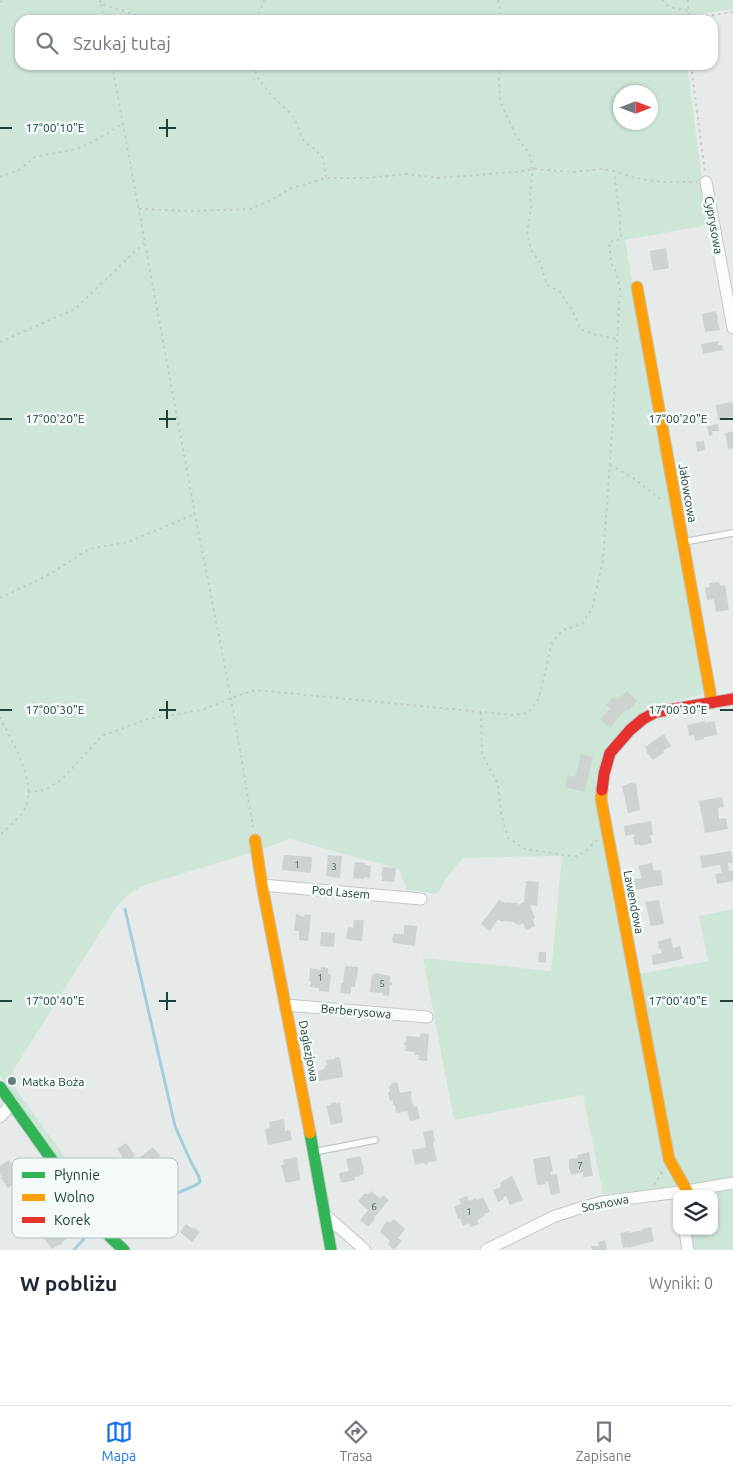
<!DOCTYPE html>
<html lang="pl">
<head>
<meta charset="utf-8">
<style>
	body { margin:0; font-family:Ubuntu,sans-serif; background:#f2f2f3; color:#1f2937 }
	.controls { position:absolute; right:15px; bottom:15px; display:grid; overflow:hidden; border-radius:10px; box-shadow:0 1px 4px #0004 }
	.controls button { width:45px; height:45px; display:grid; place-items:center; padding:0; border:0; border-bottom:1px solid #e0e1e3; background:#fff; color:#1f2937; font:25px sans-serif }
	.compass { position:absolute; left:613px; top:85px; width:45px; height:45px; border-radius:50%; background:#fff; box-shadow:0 1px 4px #0004; rotate:90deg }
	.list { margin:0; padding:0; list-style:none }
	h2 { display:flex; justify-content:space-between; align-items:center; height:65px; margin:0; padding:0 20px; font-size:21px }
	h2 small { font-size:16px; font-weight:400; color:#747a83 }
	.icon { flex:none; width:28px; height:28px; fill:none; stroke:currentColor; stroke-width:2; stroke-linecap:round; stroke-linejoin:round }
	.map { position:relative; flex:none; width:733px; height:1250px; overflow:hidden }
	.search { position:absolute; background:#fff; box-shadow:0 1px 4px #0004; left:15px; right:15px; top:15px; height:55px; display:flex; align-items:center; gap:12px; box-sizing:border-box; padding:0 18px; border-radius:15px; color:#747a83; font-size:19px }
	.sheet { height:155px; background:#fff }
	nav { display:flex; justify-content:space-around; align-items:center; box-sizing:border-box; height:70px; border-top:1px solid #e0e1e3; background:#fff; font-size:14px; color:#747a83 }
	nav a { display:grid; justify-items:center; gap:2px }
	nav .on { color:#1a73e8 }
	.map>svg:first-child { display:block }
</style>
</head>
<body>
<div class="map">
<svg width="733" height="1250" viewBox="0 0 733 1250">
	<rect width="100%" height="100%" fill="#e6ebea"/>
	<path fill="#cee6d8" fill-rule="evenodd" d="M0,0H733V9L681,17V20H20V65H687L708,225L625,240L704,690L701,694L692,697L646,708L605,748L596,781L629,976L708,961L699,916L733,909V1250H693L691,1231H714V1194H685L683,1186L641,1191L603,1194L583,1095L454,1120L423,958L551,971L562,856L463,858L446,879L438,894L407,890L399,869L290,839L250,853L142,886L127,896L115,909L13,1071L18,1080L15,1088L70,1164L63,1166L0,1076ZM620,92H650V122H620Z"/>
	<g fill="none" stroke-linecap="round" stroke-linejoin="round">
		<path stroke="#a2cede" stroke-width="3" d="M110,1222L196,1185L200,1182L199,1177L190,1160L175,1126L125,909
			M74,1250L89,1233"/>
	</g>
	<path fill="#ccd3d1" d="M666,248L669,268L653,271L650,251Z
		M716,311L718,318L717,319L720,330L705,332L702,314Z
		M718,341V345H722L723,350L703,354L701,344Z
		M733,402V417L718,420L716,405Z
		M718,424L719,431H712L713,435L709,436L707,426Z
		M733,431V448L728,449L725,433Z
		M704,441L705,450L697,452L696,442Z
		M719,582L720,586L725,585L729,610L716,612L714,599L707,600L705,588L710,587L709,583Z
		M627,691L637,701L628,711L626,709L610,728L600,719L610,709L606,705L614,697L618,700Z
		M705,721V723L715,721L717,735L704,737V739L695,741L694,735L689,736L687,725Z
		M664,734L671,746L663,751L664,753L653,760L647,753V751L645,747Z
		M581,754L593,757L585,792L565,787L567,775L575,777Z
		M631,783L636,784L640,810L628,813L622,786Z
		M722,797L724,807L718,808L719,819L726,818L728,829L705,833L699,801Z
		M651,821L653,835H650L652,843L640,846L639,844L635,845L633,837H635L634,834L625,836L624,826Z
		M731,851L733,863H728L729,871H733V881L717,884L715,874L722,873L720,865L702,868L700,856Z
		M284,855L312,857L311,873L282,870Z
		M328,855L342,856L340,878L326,876Z
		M355,862L365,863V865L371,866L370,878L364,877V879L353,878Z
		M652,863L654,871L661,870L663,885L634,890L632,880L642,878L638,866Z
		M383,867L396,868L394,882L382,881V876H381Z
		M526,881L539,882L537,906L530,905L535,918L533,920L535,926L526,930L523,923L519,925L516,924L514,922L500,921L498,919L490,931L481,924L499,900L505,903L506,902L517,903L518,905L524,902Z
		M659,900L664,924L651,926L645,902Z
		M296,914L304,917L305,914L311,915L308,941L299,940V931H294Z
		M354,920H364L362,941L346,939L348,927L353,928Z
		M404,925L417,926L415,946L394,943L392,940L393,936L394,934H404Z
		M321,932L335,933L334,947L320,946Z
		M671,938L673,948L680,946L683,959L653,965L652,955L662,953L661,948L659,949L658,941Z
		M539,952H546V963L538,962Z
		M345,966L358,967L357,980L356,979L355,987H351V994L340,993L341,983H343Z
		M321,967L328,968V974H331L329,992L319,991V988L310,987L311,981H309L310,968L321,970Z
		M376,973L390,976V982H392V985H390L389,996L382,995L383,993L370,992L372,975Z
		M421,1033L429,1034L427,1061L418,1060L419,1055H414L415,1052L405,1051L406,1046L403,1044L406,1041V1036L420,1037Z
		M335,1057H338L340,1058L343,1077L319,1081L318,1071L324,1069L326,1065H327L326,1060L335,1059Z
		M397,1082L400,1093L411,1091L412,1102L414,1107L417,1106L420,1119L410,1121L407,1111L396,1113L395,1106L393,1105V1100L390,1101L388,1092H390L389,1087L392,1083Z
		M336,1102V1104L340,1103L343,1122L331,1125L326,1106L331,1105V1103Z
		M284,1119L285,1131L290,1130L292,1140L268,1145L265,1129L270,1128L269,1122Z
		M433,1130L435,1141L433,1142L437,1161L429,1162L426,1165L423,1163L415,1165L412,1150L426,1147L423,1132Z
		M126,1143L135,1155L126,1162L117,1149Z
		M153,1147L160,1156L117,1190L110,1181Z
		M589,1152L593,1176L583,1177V1172L571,1175L570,1169H569V1159L578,1158L577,1155Z
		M360,1156L364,1169H363L364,1174L355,1177V1180L341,1183L339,1173L349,1171L346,1159Z
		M550,1156L553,1171L551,1172V1175L557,1174L560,1193L551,1195L548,1181L545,1182L546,1184L537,1185L533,1159Z
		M297,1157L300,1180L286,1183L281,1165H284L283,1160Z
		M9,1160L21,1179L8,1188L0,1177H2L0,1174V1166Z
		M511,1176L513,1177L523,1200L510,1205L506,1196L503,1197L504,1199L498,1202L493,1190L501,1187L500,1183Z
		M371,1191L380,1198L383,1195L389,1200L374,1218L375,1219L368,1227L360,1220L368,1210L358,1201L364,1194H369Z
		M467,1196L469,1201L476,1198L477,1200L483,1197L490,1212L484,1214L485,1216L477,1220L479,1224L471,1227L469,1223L463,1226L460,1219H458L454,1207L461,1204L459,1199Z
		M56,1216L63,1226L62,1227L64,1230L63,1231L67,1238L60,1245H58L52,1249L38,1231L44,1228L42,1226Z
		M394,1219L405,1229L398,1238L402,1241L394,1250L388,1244L390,1241L380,1232L386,1222H389L390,1223Z
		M186,1224L193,1229L194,1227L200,1232L192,1242L180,1232Z
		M651,1227L654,1241L628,1248V1247L623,1248L620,1233L629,1231V1233L643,1230V1229Z
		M605,1240L607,1250H592L591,1246H599L598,1242Z"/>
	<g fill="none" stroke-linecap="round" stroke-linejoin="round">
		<defs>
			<path id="lane" d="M683,542L733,533
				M314,1152L375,1140"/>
			<path id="street" d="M706,182L733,328
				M262,885L421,899
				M286,1005L427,1017
				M0,1117L12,1103
				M325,1215L365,1250
				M685,1231L688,1250
				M486,1250L555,1216L580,1208L602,1202L687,1191L733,1183"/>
			<path id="fast" d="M0,1087L92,1216L111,1238L124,1250
				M310,1133L331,1250"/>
			<path id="slow" d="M637,287L712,703
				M602,790L601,799L669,1159L687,1191
				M255,840L262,885L310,1133"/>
			<path id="jam" d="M602,790L604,774L610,753L630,730L643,719L656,712L733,699"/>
		</defs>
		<use href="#lane" stroke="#c3c8c7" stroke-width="8"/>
		<use href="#street" stroke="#c3c8c7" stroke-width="13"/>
		<use href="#fast" stroke="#c1c9c7" stroke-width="13"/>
		<use href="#slow" stroke="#c1c9c7" stroke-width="13"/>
		<use href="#jam" stroke="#c1c9c7" stroke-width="13"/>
		<path stroke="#c1cbca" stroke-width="2" stroke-dasharray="2.5 4" stroke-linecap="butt" d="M100,0L101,4L152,20
			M498,0L502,20
			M662,0L669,7L688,11
			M688,0L689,20
			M0,2L4,0
			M101,4L104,20
			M256,20L264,0
			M693,20L699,17L733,12
			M112,65L195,514L231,698L253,827
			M253,65L258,78L270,94L294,117L304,142L315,149L323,158L326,178
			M501,65L499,76L500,101L516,136L529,153L533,169L530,192L531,207L527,231L531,250L540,262L547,285L560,292L573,312L580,329L593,334L617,339
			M691,65L705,172
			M0,177L19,170L35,157L76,149L92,142L123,124
			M139,209L189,211L251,209L267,202L292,188L326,178H368L407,174L438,178L515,172L533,169L573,172L602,169L614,171
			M0,342L75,309L144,243
			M610,465L633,478L662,500
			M0,598L50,574L89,549L128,542L195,514
			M481,712L482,754L498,784L501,813L508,838L525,849L571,856H578L588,849L597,840
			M0,717C11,740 36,780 26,806C22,817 8,827 0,835
			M28,792L45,790L61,780L102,736L148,719L202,710L231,698L255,690L514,715L528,713L539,698L552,642L563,630L582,624L592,609L603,560L613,419L620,288L616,272L611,263L609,242L621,239L619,210L614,171C643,182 666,183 697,182
			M654,1185L662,1172"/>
		<use href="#lane" stroke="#fbfcfc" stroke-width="5.5"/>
		<use href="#street" stroke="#fbfcfc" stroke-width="11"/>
		<use href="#fast" stroke="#30b455" stroke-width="11"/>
		<use href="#slow" stroke="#ff9f0a" stroke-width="11"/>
		<use href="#jam" stroke="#e5322d" stroke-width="11"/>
	</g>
	<path fill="none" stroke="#20423d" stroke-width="2" d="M167,119V137M0,128H12M159,128H176M167,410V428M0,419H12M159,419H176M720,419H733M167,701V719M0,710H12M159,710H176M720,710H733M167,992V1010M0,1001H12M159,1001H176M720,1001H733"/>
	<circle fill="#657d7a" stroke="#f4faf8" stroke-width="2" cx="12" cy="1081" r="5"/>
	<g text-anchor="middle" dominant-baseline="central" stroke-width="5" stroke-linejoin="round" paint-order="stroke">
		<g font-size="10" fill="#4c6763">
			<text x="297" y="864">1</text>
			<text x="334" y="866">3</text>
			<text x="320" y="977">1</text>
			<text x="382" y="983">5</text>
			<text x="580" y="1165">7</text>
			<text x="374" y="1206">6</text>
			<text x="469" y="1211">1</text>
		</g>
		<g font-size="12" fill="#20423d" stroke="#f4faf8">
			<text transform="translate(714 225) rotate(80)">Cyprysowa</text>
			<text transform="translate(688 493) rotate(80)">Jałowcowa</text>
			<text transform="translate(341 892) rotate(5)">Pod Lasem</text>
			<text transform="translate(634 902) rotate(79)">Lawendowa</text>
			<text transform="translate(356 1011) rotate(5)">Berberysowa</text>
			<text transform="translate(309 1051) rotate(79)">Daglezjowa</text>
			<text transform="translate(605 1203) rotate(-11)">Sosnowa</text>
		</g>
		<g font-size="12" fill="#20423d" stroke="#f4faf8" text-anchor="start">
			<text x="22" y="1081">Matka Boża</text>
		</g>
	</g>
	<rect x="12" y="1158" width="166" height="80" rx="8" fill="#f4faf8" stroke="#b4c3c0" stroke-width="1"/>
	<rect x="22" y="1172" width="23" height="6" fill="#30b455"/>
	<rect x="22" y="1194" width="23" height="7" fill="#ff9f0a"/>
	<rect x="22" y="1217" width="23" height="6" fill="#e5322d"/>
	<g font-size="14" fill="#20423d">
		<text x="54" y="1180">Płynnie</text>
		<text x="54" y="1202">Wolno</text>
		<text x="54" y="1225">Korek</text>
	</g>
	<g font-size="12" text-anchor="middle" fill="#20423d" stroke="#f4faf8" stroke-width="5" stroke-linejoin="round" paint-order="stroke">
		<text x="55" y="132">17°00'10"E</text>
		<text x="678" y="423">17°00'20"E</text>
		<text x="55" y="423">17°00'20"E</text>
		<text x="678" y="714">17°00'30"E</text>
		<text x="55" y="714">17°00'30"E</text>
		<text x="678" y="1005">17°00'40"E</text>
		<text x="55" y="1005">17°00'40"E</text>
	</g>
</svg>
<div class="controls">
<button><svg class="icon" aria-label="layers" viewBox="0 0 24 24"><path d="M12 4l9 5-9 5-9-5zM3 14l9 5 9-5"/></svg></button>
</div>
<svg class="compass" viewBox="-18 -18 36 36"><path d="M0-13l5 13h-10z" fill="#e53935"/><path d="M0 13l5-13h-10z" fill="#747a83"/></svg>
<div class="search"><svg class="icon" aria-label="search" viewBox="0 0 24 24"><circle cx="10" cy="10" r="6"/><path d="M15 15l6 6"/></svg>Szukaj tutaj</div>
</div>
<section class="sheet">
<h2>W pobliżu<small>Wyniki: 0</small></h2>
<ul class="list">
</ul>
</section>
<nav>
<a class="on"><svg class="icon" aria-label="map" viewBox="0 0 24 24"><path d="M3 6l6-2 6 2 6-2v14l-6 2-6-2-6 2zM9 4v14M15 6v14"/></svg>Mapa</a>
<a><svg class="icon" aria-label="directions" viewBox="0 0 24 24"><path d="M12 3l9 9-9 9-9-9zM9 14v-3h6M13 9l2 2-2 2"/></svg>Trasa</a>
<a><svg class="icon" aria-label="saved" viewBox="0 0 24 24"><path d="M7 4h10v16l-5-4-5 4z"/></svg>Zapisane</a>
</nav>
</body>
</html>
